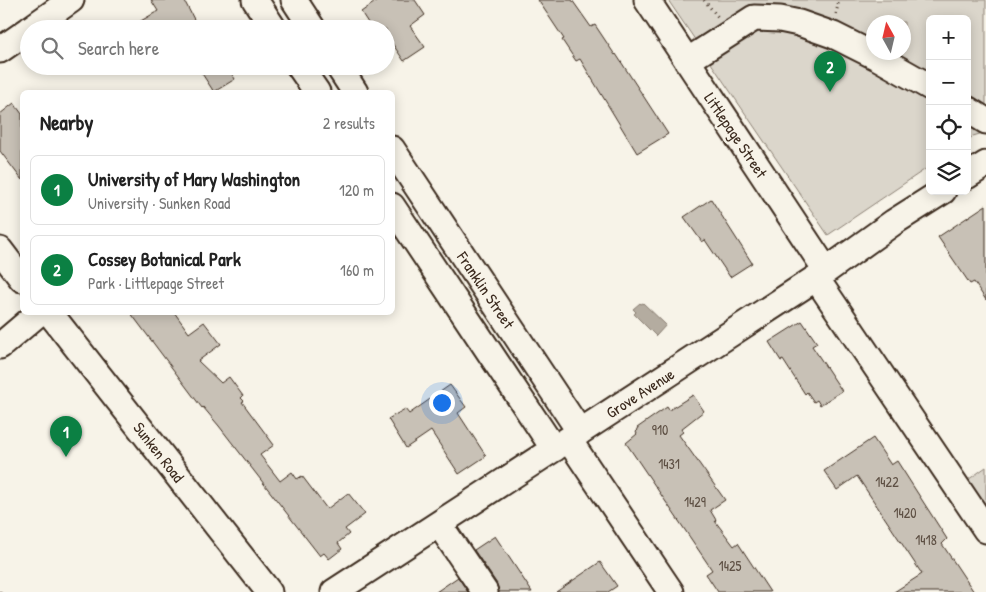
<!DOCTYPE html>
<html lang="en">
<head>
<meta charset="utf-8">
<style>
	body { margin:0; font-family:"Patrick Hand",sans-serif; background:#f2f2f2; color:#222 }
	.controls { position:absolute; right:15px; top:15px; display:grid; overflow:hidden; border-radius:8px; box-shadow:0 2px 12px #0003 }
	.controls button { width:45px; height:45px; display:grid; place-items:center; padding:0; border:0; border-bottom:1px solid #e0e0e0; background:#fff; color:#222; font:25px sans-serif }
	.compass { position:absolute; left:866px; top:15px; width:45px; height:45px; border-radius:50%; background:#fff; box-shadow:0 2px 12px #0003; rotate:352deg }
	.you { position:absolute; left:441px; top:402px; width:18px; height:18px; margin:-12px; border:4px solid #fff; border-radius:50%; background:#1a73e8; box-shadow:0 0 0 8px #1a73e833 }
	.badge { display:grid; place-items:center; width:32px; height:32px; border-radius:50%; background:#0b8043; color:#fff; font-size:16px; font-weight:700 }
	.pin { position:absolute; translate:-50% -41px; filter:drop-shadow(0 1px 2px #0008) }
	.pin::after { content:''; position:absolute; top:26px; width:18px; height:15px; background:inherit; clip-path:polygon(0 0,100% 0,50% 100%) }
	.list { margin:0; padding:0; list-style:none }
	h2 { display:flex; justify-content:space-between; align-items:center; height:65px; margin:0; padding:0 20px; font-size:21px }
	h2 small { font-size:16px; font-weight:400; color:#767676 }
	.list li { display:grid; grid-template-columns:32px 1fr auto; gap:15px; align-items:center; box-sizing:border-box; height:70px; margin:0 10px 10px; padding:0 10px; border:1px solid #e0e0e0; border-radius:8px }
	.list b { display:block; font-size:19px; white-space:nowrap }
	.list p { margin:0; font-size:16px; white-space:nowrap; color:#767676 }
	.list em { font-size:16px; font-style:normal; color:#767676 }
	.icon { flex:none; width:28px; height:28px; fill:none; stroke:currentColor; stroke-width:2; stroke-linecap:round; stroke-linejoin:round }
	.map { position:relative; flex:none; width:986px; height:592px; overflow:hidden }
	.search { position:absolute; background:#fff; box-shadow:0 2px 12px #0003; left:20px; top:20px; width:375px; height:55px; display:flex; align-items:center; gap:12px; box-sizing:border-box; padding:0 18px; border-radius:28px; color:#767676; font-size:19px }
	.panel { position:absolute; background:#fff; box-shadow:0 2px 12px #0003; left:20px; top:90px; width:375px; height:225px; border-radius:8px }
	.map>svg:first-child { display:block }
</style>
</head>
<body>
<div class="map">
<svg width="986" height="592" viewBox="0 0 986 592">
	<rect width="100%" height="100%" fill="#f7f3e8"/>
	<filter id="ink" filterUnits="userSpaceOnUse"><feTurbulence type="fractalNoise" baseFrequency=".02" numOctaves="2"/><feDisplacementMap in="SourceGraphic" scale="10" xChannelSelector="R" yChannelSelector="G"/><feConvolveMatrix kernelMatrix="1 2 1 2 8 2 1 2 1" color-interpolation-filters="sRGB"/></filter>
	<g filter="url(#ink)">
		<path fill="#dbd6cb" stroke="#8b8074" fill-rule="evenodd" d="M668,0H986V132L973,136L967,141V19H930V166L828,235ZM874,22H904V52H874Z
			M986,467V512L965,482Z"/>
		<path fill="#b4aca0" stroke="#84786c" d="M640,303L641,304L643,303L666,325L656,336L634,314L636,312L633,309Z"/>
		<path fill="#c8c1b6" stroke="#3b2a1e" d="M151,0H184L199,29H127L158,11Z
			M378,0H415L425,15L410,26L425,47L404,61L386,34V29H372L361,12Z
			M538,0H572L591,27L595,25L615,55L616,54L668,134L637,153L580,59L576,61L562,40L564,39Z
			M197,66H227L235,79L214,92Z
			M14,103L22,114V180L0,151V114Z
			M711,199L752,263L730,277L705,240L702,242L684,217Z
			M986,205V300L974,282L970,284L938,237Z
			M130,312H174L189,333L204,322L221,344L198,361L221,383L229,377L243,396L241,398L244,401L242,402L274,445L260,455L280,481L292,472L297,479L302,476L327,509L348,493L365,514L345,529L349,534L338,543L342,549L329,559L324,553L320,556L219,426L203,407L202,408Z
			M802,321L817,343L812,346L842,391L820,405L817,400L814,402L807,392L805,394L783,360L781,361L769,342Z
			M450,385L466,407L458,413L486,456L459,474L431,431L406,448L388,419L405,409L409,414Z
			M693,395L704,411L681,429L683,432L679,435L725,500L710,510L716,520L715,521L734,546L738,543L770,592H718L706,574L712,570L708,564L626,443L637,434L636,432L638,430L637,428L667,407L669,410Z
			M873,438L891,465L897,461L947,539L942,544L974,592H894L922,574L857,476L837,490L824,471Z
			M495,536L532,592H499L497,584L474,550Z
			M600,562L617,586L608,592H556Z
			M458,577L468,592H436Z"/>
		<g fill="none" stroke-linecap="round" stroke-linejoin="round">
			<defs>
				<path id="minor" d="M255,0L274,29
					M294,0L313,29
					M647,0L826,270
					M30,29L71,0
					M0,50L29,30
					M687,61L754,18L780,19L799,23L833,35L877,57L930,87
					M299,66L317,92
					M338,66L355,92
					M967,109L986,121
					M392,149L580,432
					M967,176L986,164
					M392,206L554,449
					M0,250L22,279
					M816,278L986,530
					M49,312L269,592
					M0,346L40,312
					M569,440L671,592
					M439,524L485,592
					M334,592L816,278L894,222L943,191"/>
			</defs>
			<use href="#minor" stroke="#3b2a1e" stroke-width="29"/>
			<path stroke="#3b2a1e" stroke-width="3" stroke-dasharray="1 4" stroke-linecap="butt" d="M704,0L718,17
				M836,14L839,0
				M0,591V592"/>
			<use href="#minor" stroke="#f7f3e8" stroke-width="25"/>
		</g>
	</g>
	<g text-anchor="middle" dominant-baseline="central" stroke-width="5" stroke-linejoin="round" paint-order="stroke">
		<g font-size="14" fill="#5e5044">
			<text x="660" y="429">910</text>
			<text x="669" y="463">1431</text>
			<text x="887" y="481">1422</text>
			<text x="695" y="501">1429</text>
			<text x="905" y="512">1420</text>
			<text x="926" y="539">1418</text>
			<text x="730" y="565">1425</text>
		</g>
		<g font-size="16" fill="#3b2a1e" stroke="#f7f3e8">
			<text transform="translate(736 135) rotate(56)">Littlepage Street</text>
			<text transform="translate(486 290) rotate(56)">Franklin Street</text>
			<text transform="translate(640 393) rotate(-33)">Grove Avenue</text>
			<text transform="translate(159 452) rotate(52)">Sunken Road</text>
		</g>
	</g>
</svg>
<div class="controls">
<button>+</button>
<button>−</button>
<button><svg class="icon" aria-label="locate" viewBox="0 0 24 24"><circle cx="12" cy="12" r="6"/><path d="M12 2v4M12 18v4M2 12h4M18 12h4"/></svg></button>
<button><svg class="icon" aria-label="layers" viewBox="0 0 24 24"><path d="M12 4l9 5-9 5-9-5zM3 14l9 5 9-5"/></svg></button>
</div>
<svg class="compass" viewBox="-18 -18 36 36"><path d="M0-13l5 13h-10z" fill="#e53935"/><path d="M0 13l5-13h-10z" fill="#767676"/></svg>
<div class="you"></div>
<div class="pin badge" style="left:66px;top:457px">1</div>
<div class="pin badge" style="left:830px;top:92px">2</div>
<div class="search"><svg class="icon" aria-label="search" viewBox="0 0 24 24"><circle cx="10" cy="10" r="6"/><path d="M15 15l6 6"/></svg>Search here</div>
<section class="panel">
<h2>Nearby<small>2 results</small></h2>
<ul class="list">
<li><span class="badge">1</span><div><b>University of Mary Washington</b><p>University · Sunken Road</p></div><em>120 m</em></li>
<li><span class="badge">2</span><div><b>Cossey Botanical Park</b><p>Park · Littlepage Street</p></div><em>160 m</em></li>
</ul>
</section>
</div>
</body>
</html>
